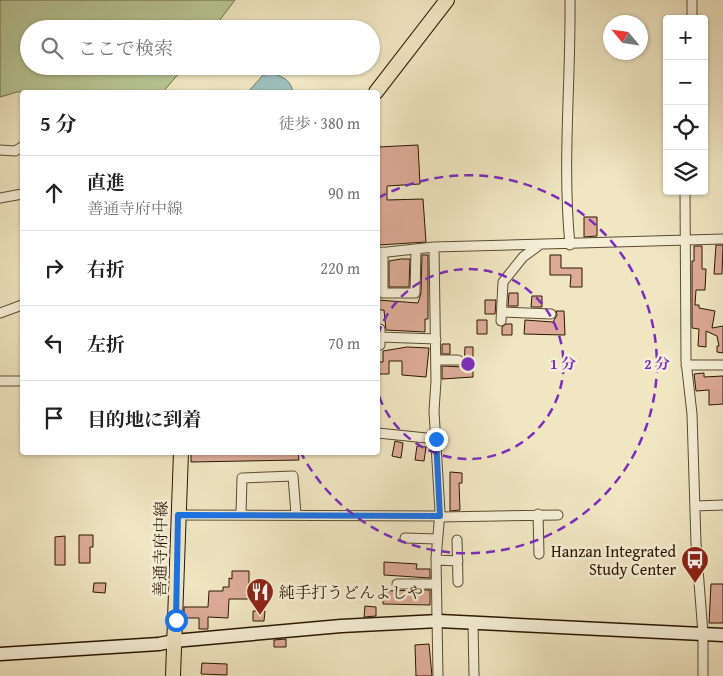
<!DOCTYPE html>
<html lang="ja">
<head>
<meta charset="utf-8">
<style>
	body { margin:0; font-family:"Gentium Book Plus","Noto Serif JP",serif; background:#f6f6f6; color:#222 }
	.controls { position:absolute; right:15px; top:15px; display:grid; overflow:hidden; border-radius:5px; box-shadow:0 1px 4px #0004 }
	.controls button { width:45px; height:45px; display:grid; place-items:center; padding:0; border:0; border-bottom:1px solid #e0e0e0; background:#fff; color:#222; font:25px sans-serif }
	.compass { position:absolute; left:603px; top:15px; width:45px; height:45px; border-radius:50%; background:#fff; box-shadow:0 1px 4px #0004; rotate:299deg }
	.stop { position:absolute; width:15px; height:15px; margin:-11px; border:4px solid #1a73e8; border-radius:50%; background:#fff }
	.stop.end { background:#1a73e8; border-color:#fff; box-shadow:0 1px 5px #0008 }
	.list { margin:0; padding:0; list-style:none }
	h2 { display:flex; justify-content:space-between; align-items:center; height:65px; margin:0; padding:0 20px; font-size:21px }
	h2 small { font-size:16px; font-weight:400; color:#767676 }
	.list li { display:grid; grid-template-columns:32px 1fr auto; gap:15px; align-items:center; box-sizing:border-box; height:75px; padding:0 20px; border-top:1px solid #e0e0e0 }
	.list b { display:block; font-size:19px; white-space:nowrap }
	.list p { margin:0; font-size:16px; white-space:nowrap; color:#767676 }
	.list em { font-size:16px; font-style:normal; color:#767676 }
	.icon { flex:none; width:28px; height:28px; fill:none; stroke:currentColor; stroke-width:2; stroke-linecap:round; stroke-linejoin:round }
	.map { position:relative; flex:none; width:723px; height:676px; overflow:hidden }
	.search { position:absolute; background:#fff; box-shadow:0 1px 4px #0004; left:20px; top:20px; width:360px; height:55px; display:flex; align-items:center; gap:12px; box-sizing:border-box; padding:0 18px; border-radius:28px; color:#767676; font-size:19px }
	.panel { position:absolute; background:#fff; box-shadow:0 1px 4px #0004; left:20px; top:90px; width:360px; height:365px; border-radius:5px }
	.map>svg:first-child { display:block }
</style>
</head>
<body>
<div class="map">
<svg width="723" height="676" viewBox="0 0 723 676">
	<rect width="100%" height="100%" fill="#f0e6c2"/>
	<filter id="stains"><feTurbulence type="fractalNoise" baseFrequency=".004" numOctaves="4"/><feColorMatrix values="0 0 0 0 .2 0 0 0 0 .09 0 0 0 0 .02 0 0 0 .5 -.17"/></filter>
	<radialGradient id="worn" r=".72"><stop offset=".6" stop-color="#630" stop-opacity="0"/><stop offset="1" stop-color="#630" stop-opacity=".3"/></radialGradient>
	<path fill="#b8c594" stroke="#716e4a" d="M0,0H235L213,29H29V66H185L163,92H17L0,97Z"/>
	<path fill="#9dbebb" stroke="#6f7b70" d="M274,74C285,77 291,82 293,92H248L263,75Z"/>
	<path fill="#ddab97" stroke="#2a1700" d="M418,145L420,184L387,186V200L423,199L426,242L378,245V147Z
		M584,217H597V236L584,237Z
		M716,245H723L722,274H714Z
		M694,246H702V269H706L705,290H696L695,305H699V308L715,311L712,328L723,326V353L717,352V346H719L717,336L706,331V347L698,346L699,329L692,328V261H694Z
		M422,255H428V319H425V332L386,330L384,310H378V300L418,303L421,293Z
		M550,255H561V268H582V287H570L571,275H550Z
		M401,259H410L409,287H389V261Z
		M509,293H518V306H508Z
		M532,296H542V307H531Z
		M485,300H496L495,314H485Z
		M556,311H564L565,335L524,334L525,320L553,322L557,315Z
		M477,320H487V334H477Z
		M506,324H512V335H502V327Z
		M442,344H450V354H442Z
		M407,347L429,348L426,377L402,375V361H389V374H378V362H383V351Z
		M465,347H473V377L442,379V366L464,367Z
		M704,373V377L723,376V404L709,405V390L696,391L694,374Z
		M395,441L403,443L401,458L392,456Z
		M417,446L426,447L424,461L415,460Z
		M191,452H298L299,460L191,462Z
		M450,472L462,473V483H459L460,510L450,511Z
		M79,535H93V547H90V563H79Z
		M65,536V565H55V537Z
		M384,562L417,564L416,569H430V578L384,575Z
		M232,571H249V599H229L228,618L208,617V629H199V618H184V607H208L209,591H223V587H229V578L232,579Z
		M94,583H106L105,593L93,592Z
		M711,584H723V623H709Z
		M421,590H430V605L383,604V591Z
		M365,606L376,607V616L364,617Z
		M253,611H265L264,621H253Z
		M286,639V647H274V640Z
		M429,644L432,676H416L415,645Z
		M202,663L227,664V675L201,674Z"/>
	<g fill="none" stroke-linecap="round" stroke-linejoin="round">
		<defs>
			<path id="street" d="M692,19V0
				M0,150L15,151L22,147
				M685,191L686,361L692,414L696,543L703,634V676
				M0,198L22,194
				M570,245C562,163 571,82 570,0
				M434,247L436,381L434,411L440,512L436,558L438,676
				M383,252V293H415L416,249
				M378,253L434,247L723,239
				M502,312L551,314
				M0,313L22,305
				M501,321L503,282L523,257L538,246
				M380,329V345
				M380,337L436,339
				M436,360H458
				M686,365H723
				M0,381H22
				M378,433L436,439
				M695,506L723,505
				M241,514L242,478L293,476L296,514
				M538,514L539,554
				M178,515L440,516
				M440,517L558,515
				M405,538L437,539
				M457,540L458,582
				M436,560L458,561
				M397,584H435
				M473,622L474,676"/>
			<path id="secondary" d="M0,654L159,644L174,641L341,626L439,621L723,635"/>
			<path id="primary" d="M376,92L447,0
				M173,676L181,452"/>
		</defs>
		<use href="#street" stroke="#5c4b30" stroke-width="11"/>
		<use href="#secondary" stroke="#2a1700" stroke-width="15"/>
		<use href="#primary" stroke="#2a1700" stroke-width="16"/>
		<use href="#street" stroke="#f5efd7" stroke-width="9"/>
		<use href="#secondary" stroke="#f5efd7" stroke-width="12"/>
		<use href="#primary" stroke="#f0e6c2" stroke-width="14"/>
	</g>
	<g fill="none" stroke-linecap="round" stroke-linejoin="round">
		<path stroke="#1a73e8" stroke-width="6" d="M176,620L178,515L440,516L436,439"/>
	</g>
	<g fill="none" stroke="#7b2cbf" stroke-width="2.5" stroke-dasharray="9 6">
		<path d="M378 335A95 95 0 1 1 378 393"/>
		<path d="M378 198A189 189 0 1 1 301 453"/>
	</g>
	<defs>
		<symbol id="bus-pin" viewBox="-11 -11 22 30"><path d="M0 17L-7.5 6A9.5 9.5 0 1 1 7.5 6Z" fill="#8f2418" stroke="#f5efd7"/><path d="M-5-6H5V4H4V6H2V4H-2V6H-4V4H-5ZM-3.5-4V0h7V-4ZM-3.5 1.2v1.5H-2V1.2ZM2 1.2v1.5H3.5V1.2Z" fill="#fff"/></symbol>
		<symbol id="restaurant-pin" viewBox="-11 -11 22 30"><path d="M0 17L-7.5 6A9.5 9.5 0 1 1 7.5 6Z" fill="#8f2418" stroke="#f5efd7"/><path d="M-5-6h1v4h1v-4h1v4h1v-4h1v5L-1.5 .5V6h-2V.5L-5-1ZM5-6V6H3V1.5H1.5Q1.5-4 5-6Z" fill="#fff"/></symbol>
	</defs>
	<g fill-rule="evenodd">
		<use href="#bus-pin" x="679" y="544" width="32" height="43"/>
		<use href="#restaurant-pin" x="244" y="576" width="32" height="43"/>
	</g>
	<g text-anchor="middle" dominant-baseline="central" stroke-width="5" stroke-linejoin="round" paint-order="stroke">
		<g font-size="16" fill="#2a1700" stroke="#f5efd7">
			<text transform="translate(160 549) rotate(-89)">善通寺府中線</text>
		</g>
		<g font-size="16" fill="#2a1700" stroke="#f5efd7" text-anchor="end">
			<text x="676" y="551">Hanzan Integrated<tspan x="676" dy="18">Study Center</tspan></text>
			<text x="279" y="592" text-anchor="start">純手打うどんよしや</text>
		</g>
	</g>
	<circle cx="468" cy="364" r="8" fill="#7b2cbf" stroke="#f5efd7" stroke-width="2.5"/>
	<g font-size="15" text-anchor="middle" font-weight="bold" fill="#7b2cbf" stroke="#f5efd7" stroke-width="5" stroke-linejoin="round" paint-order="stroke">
		<text x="563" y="369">1 分</text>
		<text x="657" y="369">2 分</text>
	</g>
	<rect width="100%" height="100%" filter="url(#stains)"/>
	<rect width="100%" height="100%" fill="url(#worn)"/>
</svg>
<div class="controls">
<button>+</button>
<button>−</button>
<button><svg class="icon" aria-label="locate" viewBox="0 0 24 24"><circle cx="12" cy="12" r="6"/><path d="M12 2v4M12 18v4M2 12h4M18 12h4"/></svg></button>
<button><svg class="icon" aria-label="layers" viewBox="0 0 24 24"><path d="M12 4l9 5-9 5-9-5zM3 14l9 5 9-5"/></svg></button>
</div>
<svg class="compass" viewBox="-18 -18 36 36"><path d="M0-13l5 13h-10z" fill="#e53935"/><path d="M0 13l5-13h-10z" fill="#767676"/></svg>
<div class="stop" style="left:176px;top:620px"></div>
<div class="stop end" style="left:436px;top:439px"></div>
<div class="search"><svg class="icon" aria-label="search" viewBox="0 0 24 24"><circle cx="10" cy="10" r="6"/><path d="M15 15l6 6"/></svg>ここで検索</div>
<section class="panel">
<h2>5 分<small>徒歩 · 380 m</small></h2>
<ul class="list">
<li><svg class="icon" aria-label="ahead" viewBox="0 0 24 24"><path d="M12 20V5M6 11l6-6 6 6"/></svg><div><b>直進</b><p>善通寺府中線</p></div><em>90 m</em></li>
<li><svg class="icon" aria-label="right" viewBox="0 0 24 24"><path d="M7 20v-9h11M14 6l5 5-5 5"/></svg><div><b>右折</b></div><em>220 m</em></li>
<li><svg class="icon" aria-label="left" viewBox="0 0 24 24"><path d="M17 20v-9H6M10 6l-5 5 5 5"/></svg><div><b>左折</b></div><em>70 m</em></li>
<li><svg class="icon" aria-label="arrive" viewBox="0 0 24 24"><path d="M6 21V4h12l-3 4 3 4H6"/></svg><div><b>目的地に到着</b></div></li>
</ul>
</section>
</div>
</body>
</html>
